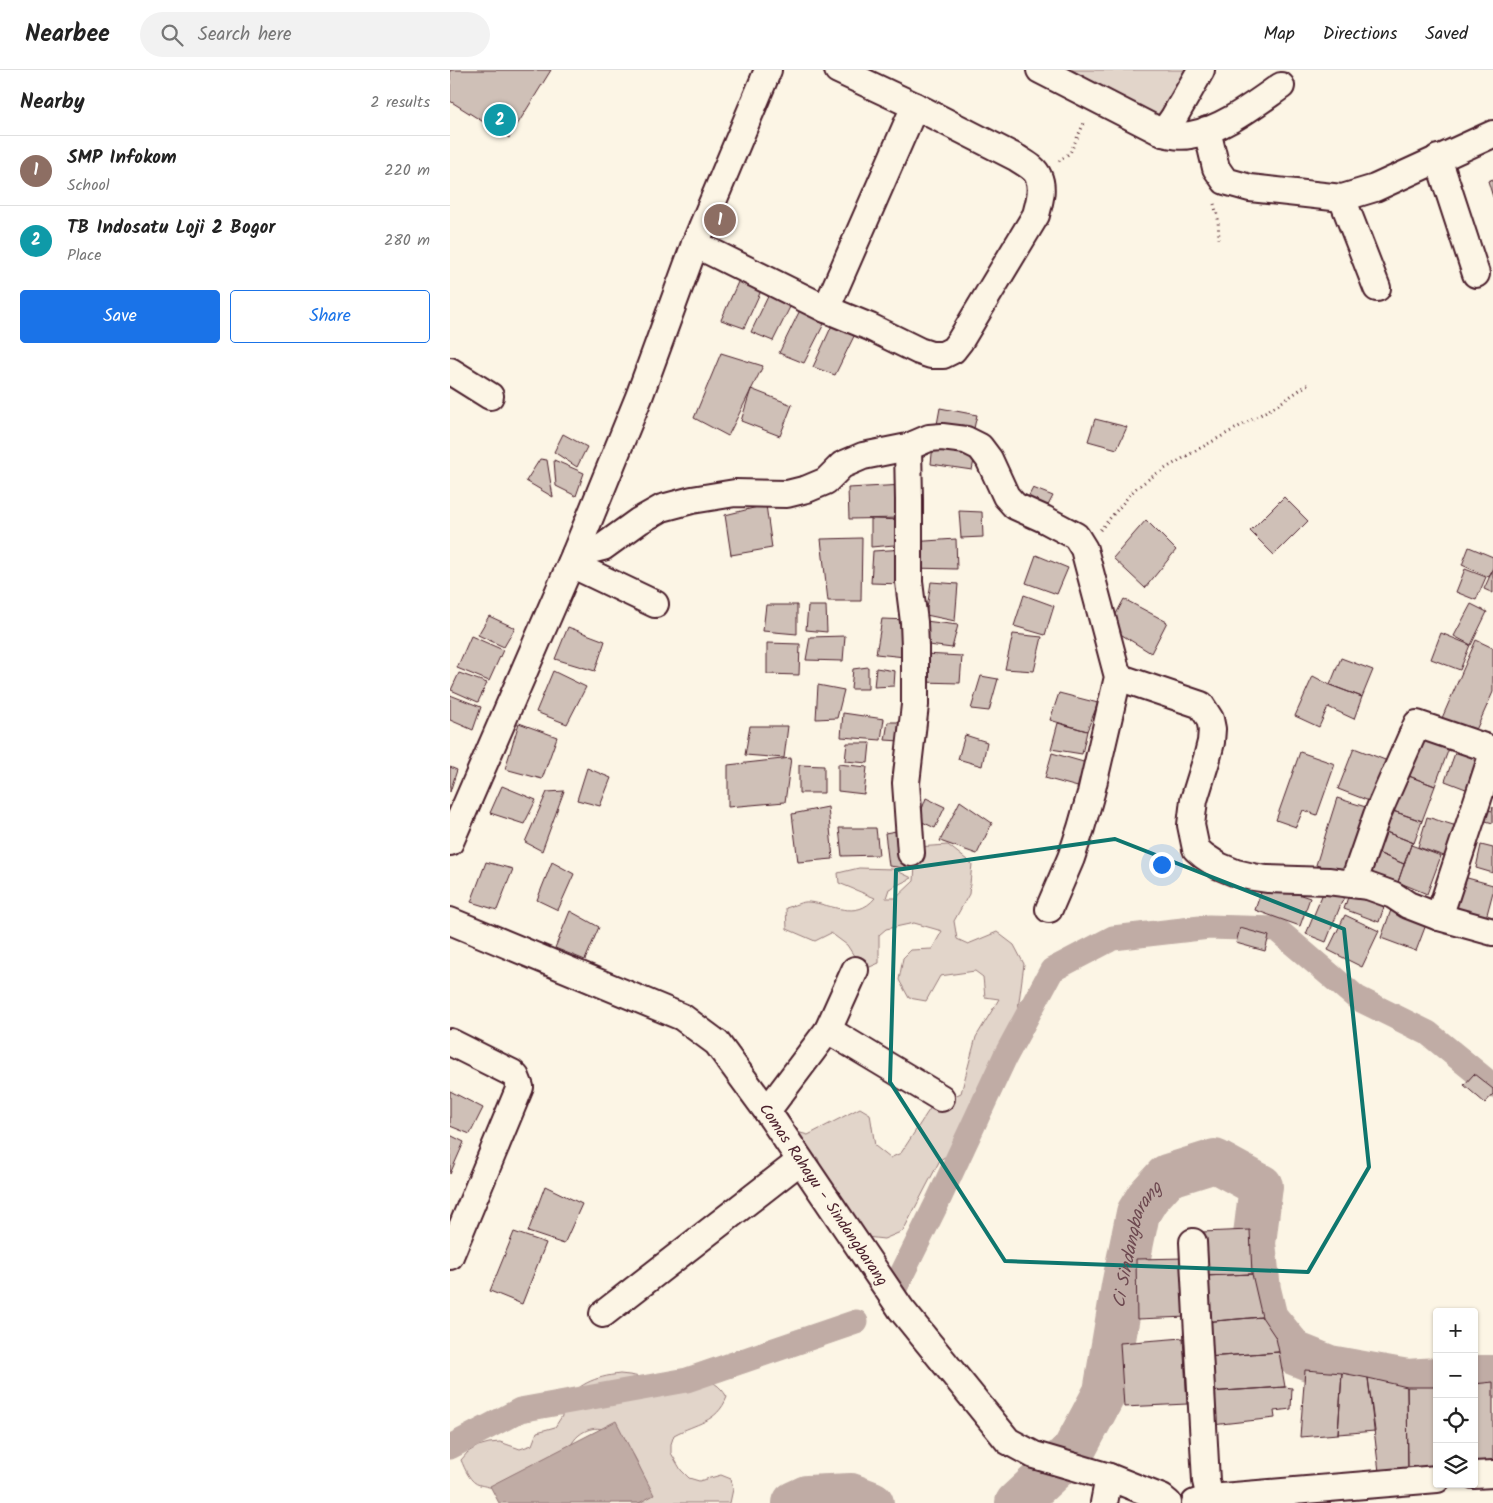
<!DOCTYPE html>
<html lang="en">
<head>
<meta charset="utf-8">
<style>
	body { margin:0; font-family:Kalam,sans-serif; background:#f2f2f2; color:#222 }
	.controls { position:absolute; right:15px; bottom:15px; display:grid; overflow:hidden; border-radius:5px; box-shadow:0 1px 4px #0004 }
	.controls button { width:45px; height:45px; display:grid; place-items:center; padding:0; border:0; border-bottom:1px solid #e0e0e0; background:#fff; color:#222; font:25px sans-serif }
	.you { position:absolute; left:711px; top:794px; width:18px; height:18px; margin:-12px; border:4px solid #fff; border-radius:50%; background:#1a73e8; box-shadow:0 0 0 8px #1a73e833 }
	.badge { display:grid; place-items:center; width:32px; height:32px; border-radius:50%; background:#1a73e8; color:#fff; font-size:16px; font-weight:700 }
	.pin { position:absolute; translate:-50% -50%; border:2px solid #fff; box-shadow:0 1px 5px #0006 }
	.list { margin:0; padding:0; list-style:none }
	h2 { display:flex; justify-content:space-between; align-items:center; height:65px; margin:0; padding:0 20px; font-size:21px }
	h2 small { font-size:16px; font-weight:400; color:#767676 }
	.list li { display:grid; grid-template-columns:32px 1fr auto; gap:15px; align-items:center; box-sizing:border-box; height:70px; padding:0 20px; border-top:1px solid #e0e0e0 }
	.list b { display:block; font-size:19px; white-space:nowrap }
	.list p { margin:0; font-size:16px; white-space:nowrap; color:#767676 }
	.list em { font-size:16px; font-style:normal; color:#767676 }
	.actions { display:flex; gap:10px; padding:15px 20px }
	.actions a { flex:1; padding:11px 0; border:1px solid #1a73e8; border-radius:5px; text-align:center; font-size:18px; color:#1a73e8 }
	.actions .main { background:#1a73e8; color:#fff }
	.icon { flex:none; width:28px; height:28px; fill:none; stroke:currentColor; stroke-width:2; stroke-linecap:round; stroke-linejoin:round }
	.map { position:relative; flex:none; width:1043px; height:1433px; overflow:hidden }
	header { display:flex; align-items:center; gap:30px; box-sizing:border-box; height:70px; padding:0 25px; background:#fff; border-bottom:1px solid #e0e0e0 }
	header strong { font-size:24px }
	nav { display:flex; gap:28px; margin-inline-start:auto; font-size:18px }
	.search { width:350px; height:45px; background:#f2f2f2; display:flex; align-items:center; gap:12px; box-sizing:border-box; padding:0 18px; border-radius:28px; color:#767676; font-size:19px }
	main { display:flex }
	aside { flex:1; background:#fff }
	.map>svg:first-child { display:block }
</style>
</head>
<body>
<header>
<strong>Nearbee</strong>
<div class="search"><svg class="icon" aria-label="search" viewBox="0 0 24 24"><circle cx="10" cy="10" r="6"/><path d="M15 15l6 6"/></svg>Search here</div>
<nav><a>Map</a><a>Directions</a><a>Saved</a></nav>
</header>
<main>
<aside>
<h2>Nearby<small>2 results</small></h2>
<ul class="list">
<li><span class="badge" style="background:#8d6e63">1</span><div><b>SMP Infokom</b><p>School</p></div><em>220 m</em></li>
<li><span class="badge" style="background:#0f9aa8">2</span><div><b>TB Indosatu Loji 2 Bogor</b><p>Place</p></div><em>280 m</em></li>
</ul>
<div class="actions"><a class="main">Save</a><a>Share</a></div>
</aside>
<div class="map">
<svg width="1043" height="1433" viewBox="0 0 1043 1433">
	<rect width="100%" height="100%" fill="#fcf5e5"/>
	<filter id="ink" filterUnits="userSpaceOnUse"><feTurbulence type="fractalNoise" baseFrequency=".02" numOctaves="2"/><feDisplacementMap in="SourceGraphic" scale="10" xChannelSelector="R" yChannelSelector="G"/><feConvolveMatrix kernelMatrix="1 2 1 2 8 2 1 2 1" color-interpolation-filters="sRGB"/></filter>
	<g filter="url(#ink)">
		<path fill="#e2d5ca" stroke="#967a7a" d="M622,0H741L718,42L708,47Z
			M498,775L522,794L519,824L504,851L507,869L518,874L547,862L564,875L574,894L561,992L548,1025L506,1080L490,1090L453,1161L434,1169L416,1167L383,1144L368,1088L332,1064L331,1044H337L347,1062L358,1065L410,1038L420,1044L425,1076L440,1088L451,1083L481,1037L511,1023L526,967L549,929L535,927L533,907L525,901L490,906L476,931L459,928L449,910L453,888L461,880L482,879L492,861L464,853L436,859L429,865V893L413,900L397,875L381,863L365,871L337,859L336,838C343,836 352,831 359,832C382,834 406,851 425,828L389,813L388,803L409,798L443,799L462,808L439,819L436,828H446L464,811L466,777Z
			M170,1304C178,1305 186,1305 193,1309C198,1313 202,1319 208,1321C212,1323 219,1322 223,1320C247,1313 261,1301 277,1327C267,1353 246,1353 224,1365L221,1374V1383L231,1400L239,1408L249,1411L271,1405L281,1409L283,1419L280,1433H170L192,1405C186,1380 157,1343 129,1365C120,1372 119,1384 111,1390C107,1394 99,1396 94,1399C79,1406 64,1414 49,1421C42,1417 38,1417 30,1415C20,1413 15,1399 11,1390L18,1382L28,1376L39,1373L50,1372L70,1379L82,1375L87,1362L105,1357L112,1346L111,1335C128,1314 144,1307 170,1304Z"/>
		<path fill="#c0aca5" stroke="#917474" d="M166,1351L204,1425L189,1433H49L40,1416Z"/>
		<g fill="none" stroke-linecap="round" stroke-linejoin="round">
			<path stroke="#c0aca5" stroke-width="25" d="M445,1218L487,1133L555,987L602,900L663,868L759,857L826,859L907,928L978,963L1043,1016
				M0,1377L70,1340L237,1310L406,1252"/>
			<g stroke="#c0aca5" stroke-width="44">
				<path d="M1024,1307H1043"/>
				<path d="M344,1433L357,1427L401,1425L422,1433"/>
				<path id="s1" d="M567,1433L624,1380L655,1322L673,1216L688,1143L698,1127L717,1106L765,1091L811,1116L804,1173L809,1220L816,1249L844,1283L879,1297L957,1311L987,1309"/>
			</g>
		</g>
		<path fill="#cfc0b7" stroke="#4a1f2b" d="M0,0H101L59,68L0,31Z
			M1043,109V127L1038,111Z
			M292,203L315,212L294,258L271,250Z
			M323,216L345,227L323,271L301,262Z
			M351,238L378,246L354,293L329,283Z
			M383,253L407,260L385,305L363,297Z
			M271,283L313,296L278,366L244,348Z
			M301,319L342,335L330,366L291,351Z
			M490,338L527,345L522,367L486,360Z
			M645,349L677,357L667,379L638,371Z
			M113,364L137,377L127,397L104,382Z
			M483,374L526,380L522,400L481,394Z
			M90,389L97,390L103,427L76,411Z
			M104,390L134,403L126,426L106,416Z
			M454,415L451,448L399,449L398,418Z
			M583,418L603,426L593,445L574,435Z
			M834,427L858,451L824,485L800,461Z
			M316,435L322,478L281,485L275,445Z
			M509,441L532,442L533,467L511,468Z
			M421,449L456,450V474L421,477Z
			M696,450L726,480L695,518L663,488Z
			M412,468L411,531H378L371,469Z
			M506,469L507,499L461,498V472Z
			M1019,477L1043,487V497L1039,507L1012,495Z
			M455,479L454,514L421,513L423,481Z
			M586,485L618,498L607,524L576,513Z
			M1015,499L1036,507L1026,530L1006,522Z
			M1043,499V523L1034,519Z
			M481,512L508,514L505,551L476,545Z
			M574,525L604,536L595,565L564,556Z
			M674,529L717,552L701,583L659,557Z
			M1021,534L1037,542L1021,575L1004,566Z
			M316,535H347V564L313,561Z
			M358,536H376L377,562L356,560Z
			M39,546L65,558L54,577L28,565Z
			M432,549L462,550L455,587L426,584Z
			M475,551L508,555L502,578L471,574Z
			M118,557L155,571L145,601L105,589Z
			M991,563L1020,575L1010,600L981,589Z
			M563,564L592,567L584,601L555,599Z
			M21,566L53,580L39,611L7,598Z
			M395,566L393,591L356,590L360,567Z
			M1026,570L1043,578V622L1022,669L989,655Z
			M317,573L350,574L349,605L317,604Z
			M474,584L512,586L510,613L472,612Z
			M891,588L923,600L912,627L880,615Z
			M418,597V619H401L403,599Z
			M426,598L445,601L444,616L424,617Z
			M103,601L136,617L117,654L86,642Z
			M9,603L37,613L28,632L1,620Z
			M531,606L548,609L539,641L521,639Z
			M863,606L880,615L912,627L904,649L878,637L869,657L845,646Z
			M368,615L394,620L387,648L366,649Z
			M609,623L648,633L637,661L600,650Z
			M0,625L31,637L23,660L0,650Z
			M393,643L434,649L431,670L391,667Z
			M438,652H453L450,671L435,670Z
			M69,653L107,667L92,709L55,699Z
			M608,653L637,661L632,684L601,679Z
			M300,656H338L334,688L295,685Z
			M968,660L1001,673L985,716L951,703Z
			M515,665L537,672L532,696L508,689Z
			M1009,672L1036,682L1021,721L995,711Z
			M397,673H420L418,693L395,691Z
			M904,678L943,693L927,734L888,719Z
			M850,682L885,694L867,745L853,740L846,757L826,750Z
			M602,683L644,695L635,719L595,708Z
			M341,688L335,732L278,737V695Z
			M388,694L417,697L414,724L388,721Z
			M349,695L374,696V723H349Z
			M0,697L7,700L0,722Z
			M137,698L161,708L150,736L127,730Z
			M951,703L985,716L972,751L943,741Z
			M52,716L86,730L74,754L40,743Z
			M114,721L92,781L75,772L97,722Z
			M476,728L495,737L485,758L468,750Z
			M887,728L922,739L900,806L866,795Z
			M510,731L542,753L527,784L490,771Z
			M378,737L383,789L348,792L342,744Z
			M1043,737V753L1028,749L1031,738L1042,741Z
			M943,741L972,751L964,773L936,762Z
			M977,747L1010,757L1000,788L968,777Z
			M389,758H426L429,785L392,786Z
			M457,759L454,798L439,796L435,763Z
			M936,762L964,773L961,775L954,794L928,783Z
			M961,775L991,786L977,824L948,812Z
			M1031,775L1043,778V803L1026,798Z
			M928,783L954,794L948,812L920,802Z
			M36,792L63,799L47,840L21,832Z
			M102,792L124,804L108,840L87,830Z
			M1010,806L1043,815V822L1036,848L1001,839Z
			M814,813L860,828L850,856L805,840Z
			M876,816L895,824L876,872L856,864Z
			M901,818L936,831L929,852L894,839Z
			M941,840L977,852L966,881L931,868Z
			M120,841L149,857L135,890L105,878Z
			M895,845L929,861L912,897L878,880Z
			M790,858L819,866L815,881L786,873Z
			M1024,1004L1043,1019V1024L1035,1033L1014,1015Z
			M0,1021L33,1038L20,1064L0,1056Z
			M0,1065L14,1072L0,1104Z
			M95,1116L132,1134L114,1174L78,1162Z
			M800,1160L802,1204L754,1206L752,1162Z
			M64,1162L96,1173L72,1234L40,1221Z
			M736,1188L737,1247L687,1249L686,1189Z
			M802,1204L812,1247L753,1252L754,1206Z
			M812,1247L826,1268L829,1282L756,1287L753,1252Z
			M733,1268L737,1334L674,1337L670,1273Z
			M829,1282L835,1317L758,1322L756,1287Z
			M855,1300L892,1303L888,1364L850,1367Z
			M892,1303L918,1308L925,1361L888,1364Z
			M918,1308L957,1317L958,1401L929,1402Z
			M1043,1312V1390L1024,1393V1314Z
			M835,1317L842,1318L841,1339L824,1341L825,1348L762,1355L758,1322Z
			M957,1317H987V1398L958,1401Z"/>
		<g fill="none" stroke-linecap="round" stroke-linejoin="round">
			<defs>
				<g id="minor">
					<path d="M590,0L713,63C722,65 731,67 740,65C772,60 805,34 831,16"/>
					<path d="M757,60L766,98L775,111L800,118L892,128L925,118L1043,64"/>
					<path d="M713,63L724,47L751,0"/>
					<path d="M988,88L1026,204"/>
					<path d="M892,128L927,218"/>
					<path d="M245,174L376,239L420,257L469,281L481,285H493L503,280L510,271L586,145C589,133 594,118 588,106C585,98 574,93 567,88L465,36L388,0"/>
					<path d="M376,239L465,36"/>
					<path d="M0,301L40,326"/>
					<path d="M458,377L459,430V512L464,552L465,577V635L456,713L461,783"/>
					<path d="M125,484L153,477L189,451L212,438L242,430L285,423L337,424L357,419L376,411L392,395L413,386L458,377L479,368L492,367L516,370L530,377L539,389L556,426L565,436L594,449L626,466L634,479L668,607L641,723L631,758L621,788L599,839"/>
					<path d="M121,494L205,534"/>
					<path d="M668,607L751,635L760,649L762,659L761,672L757,688L744,730L741,755L746,779L754,786L769,796L786,803L803,807L817,809L878,811L918,816L943,825L958,835L989,847L1043,862"/>
					<path d="M0,772L125,484L189,327L245,174L318,0"/>
					<path d="M903,814L927,745L967,654L1043,680"/>
					<path d="M989,847L1043,683"/>
					<path id="s2" d="M0,851L232,947L267,973L317,1041L451,1239L558,1371L584,1385L659,1407L712,1428L718,1433"/>
					<path d="M378,960L491,1028"/>
					<path d="M0,972L62,1003L66,1007L70,1017L0,1186"/>
					<path d="M317,1041L378,960L405,900"/>
					<path d="M743,1172L756,1411L760,1428"/>
					<path d="M153,1244L350,1091"/>
					<path d="M1024,1405L1043,1404"/>
					<path d="M654,1433L659,1407"/>
					<path d="M745,1433L760,1428L987,1409"/>
				</g>
			</defs>
			<use href="#minor" stroke="#4a1f2b" stroke-width="30"/>
			<path stroke="#4a1f2b" stroke-width="3" stroke-dasharray="1 4" stroke-linecap="butt" d="M609,91L620,83L635,51
				M764,134L768,149L769,169
				M650,460L685,419L706,404L747,380L826,336L860,313"/>
			<use href="#minor" stroke="#fcf5e5" stroke-width="26"/>
		</g>
	</g>
	<path fill="none" stroke="#0f766e" stroke-width="4" stroke-linejoin="round" d="M665,769L894,859L919,1097L858,1202L555,1191L440,1012L446,800Z"/>
	<g text-anchor="middle" dominant-baseline="central" stroke-width="5" stroke-linejoin="round" paint-order="stroke">
		<g font-size="16" fill="#4a1f2b" stroke="#fcf5e5">
			<text stroke="none"><textPath href="#s2" startOffset="480">Comas Rahayu - Sindangbarang</textPath></text>
		</g>
		<g font-size="18" font-style="italic" fill="#6d4950" stroke="#fcf5e5">
			<text stroke="none"><textPath href="#s1" startOffset="295">Ci Sindangbarang</textPath></text>
		</g>
	</g>
</svg>
<div class="controls">
<button>+</button>
<button>−</button>
<button><svg class="icon" aria-label="locate" viewBox="0 0 24 24"><circle cx="12" cy="12" r="6"/><path d="M12 2v4M12 18v4M2 12h4M18 12h4"/></svg></button>
<button><svg class="icon" aria-label="layers" viewBox="0 0 24 24"><path d="M12 4l9 5-9 5-9-5zM3 14l9 5 9-5"/></svg></button>
</div>
<div class="you"></div>
<div class="pin badge" style="left:270px;top:150px;background:#8d6e63">1</div>
<div class="pin badge" style="left:50px;top:50px;background:#0f9aa8">2</div>
</div>
</main>
</body>
</html>
